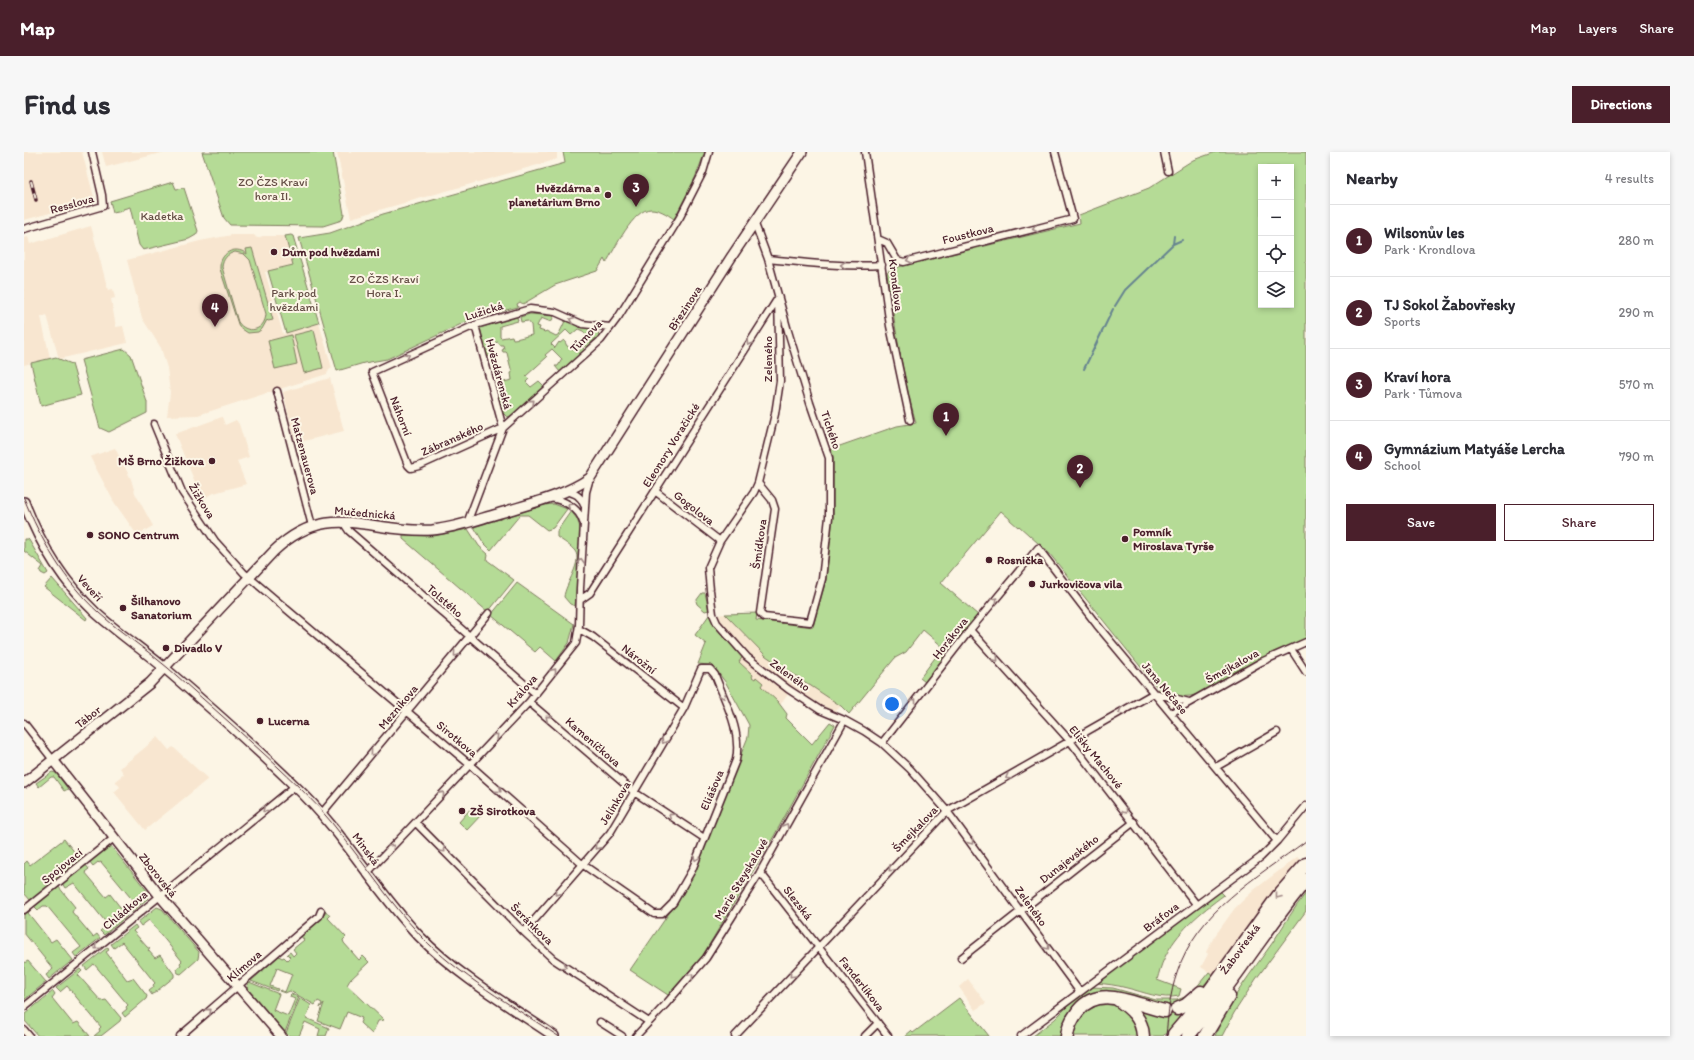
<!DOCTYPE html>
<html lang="en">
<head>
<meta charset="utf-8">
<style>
	body { margin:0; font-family:Itim,sans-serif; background:#f7f7f7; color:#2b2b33 }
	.controls { position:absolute; right:12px; top:12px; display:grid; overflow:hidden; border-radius:0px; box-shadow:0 2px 6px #0003 }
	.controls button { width:36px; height:36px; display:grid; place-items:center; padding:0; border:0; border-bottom:1px solid #e1e1e2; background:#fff; color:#2b2b33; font:20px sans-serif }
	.you { position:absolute; left:868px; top:552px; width:14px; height:14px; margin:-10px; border:3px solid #fff; border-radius:50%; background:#1a73e8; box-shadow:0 0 0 6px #1a73e833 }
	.badge { display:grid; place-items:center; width:26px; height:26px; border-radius:50%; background:#4a1f2b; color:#fff; font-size:13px; font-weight:700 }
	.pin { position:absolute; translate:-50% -33px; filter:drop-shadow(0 1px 2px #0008) }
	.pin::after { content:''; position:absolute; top:21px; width:14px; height:12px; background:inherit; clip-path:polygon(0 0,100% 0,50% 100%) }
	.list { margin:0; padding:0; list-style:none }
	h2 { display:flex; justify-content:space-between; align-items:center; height:52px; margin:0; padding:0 16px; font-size:17px }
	h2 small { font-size:13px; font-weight:400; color:#7c7c81 }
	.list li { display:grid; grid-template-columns:26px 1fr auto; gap:12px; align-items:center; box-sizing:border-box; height:72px; padding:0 16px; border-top:1px solid #e1e1e2 }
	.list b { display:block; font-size:15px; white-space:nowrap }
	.list p { margin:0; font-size:13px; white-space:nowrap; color:#7c7c81 }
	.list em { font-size:13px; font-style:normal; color:#7c7c81 }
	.actions { display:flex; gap:8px; padding:12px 16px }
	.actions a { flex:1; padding:9px 0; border:1px solid #4a1f2b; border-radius:0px; text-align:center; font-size:14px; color:#4a1f2b }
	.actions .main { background:#4a1f2b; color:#fff }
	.icon { flex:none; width:22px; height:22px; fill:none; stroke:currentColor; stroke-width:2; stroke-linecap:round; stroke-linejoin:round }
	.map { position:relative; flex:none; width:1282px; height:884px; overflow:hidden; border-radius:0px }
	header { display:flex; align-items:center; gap:24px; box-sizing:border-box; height:56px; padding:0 20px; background:#4a1f2b; color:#fff }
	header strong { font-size:19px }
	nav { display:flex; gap:22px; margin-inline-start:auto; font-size:14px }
	.intro { display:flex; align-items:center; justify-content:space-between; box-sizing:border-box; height:96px; padding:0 24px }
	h1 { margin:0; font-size:28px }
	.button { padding:10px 18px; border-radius:0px; background:#4a1f2b; color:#fff; font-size:14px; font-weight:700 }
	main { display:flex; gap:24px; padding:0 24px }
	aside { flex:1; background:#fff; border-radius:0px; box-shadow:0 2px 6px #0003 }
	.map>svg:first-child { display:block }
</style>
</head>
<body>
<header>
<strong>Map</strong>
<nav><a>Map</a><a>Layers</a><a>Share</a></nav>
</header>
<div class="intro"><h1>Find us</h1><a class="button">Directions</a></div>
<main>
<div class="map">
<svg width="1282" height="884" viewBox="0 0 1282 884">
	<rect width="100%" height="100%" fill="#fcf5e5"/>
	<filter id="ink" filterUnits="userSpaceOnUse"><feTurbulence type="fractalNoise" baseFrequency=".025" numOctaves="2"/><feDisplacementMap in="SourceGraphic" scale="8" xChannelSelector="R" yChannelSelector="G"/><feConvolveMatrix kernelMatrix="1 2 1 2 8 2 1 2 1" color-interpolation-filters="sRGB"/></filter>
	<g filter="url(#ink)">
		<path fill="#f8e6d0" d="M0,0H58L71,49L0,68Z
			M78,0H141L82,15Z
			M313,0H533V7L524,10L327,66Z
			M67,74L84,138L89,137L91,146L87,147L92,175L99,174L103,191L35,207L23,163L17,165L26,206L0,213V86L4,85L6,92Z
			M208,83H230L233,86L239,84H261L269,113L241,120L259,182L295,171L308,216L305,218L303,222L174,263L143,264L146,241L143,216L137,196L118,166L103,108L176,89Z
			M306,226L320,279L272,291L259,240Z
			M198,265L201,273L212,268L215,272L225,305L213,309L222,332L190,341L178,347L151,282Z
			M91,296L107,327L111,341L129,374L113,383L90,350L66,305Z
			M701,462L742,504L817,554L811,560L797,553L769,536L728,504L696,469L694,463Z
			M719,504L765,541L756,553L736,534L739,531L732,526L731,527L728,524L729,523L714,510Z
			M134,585L145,598L149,595L184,627L121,678L90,640L96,635L91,629L100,622L96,616Z
			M1273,705L1278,709L1252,739L1225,772L1189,823L1177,815L1184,802L1182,800L1190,785L1211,756L1230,738Z
			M944,827L962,851L951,858L935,835Z"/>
		<path fill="#b5db96" stroke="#807d60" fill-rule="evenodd" d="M178,0H309L320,62L318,68L299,74L206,73L200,66Z
			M539,0H681L671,26L650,67C643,62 635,57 627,57C609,57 591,97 582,111L580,107L573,119L531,133L499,152L496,150L493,152L494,155L448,167L363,207L340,211L313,219L275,86L306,81L359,62L541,11Z
			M1192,0H1282V487L1236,508L1177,541C1162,547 1151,544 1136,539L1025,401L995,374L994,375L986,368V367L977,359L917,431L955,464L901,530L896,526L919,495L899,478L882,500L871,506L825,562L817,554L742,504L701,462L733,461L732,468L789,475L802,428L809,365V304L807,297L873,274L892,271C878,222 871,173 863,122L866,117L1056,71L1055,63L1125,36L1169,8ZM1237,15H1267V153H1237Z
			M149,30L152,37L160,36L174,79L172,83L165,87L119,98L115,93L106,55L99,57V59L89,61L86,49Z
			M267,83L269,84L295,171L262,181L244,119L269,113L261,84Z
			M228,96L249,168L244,169L243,168L238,177L234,180L224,181L215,175L196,117C195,102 210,92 223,102L222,97ZM211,100L220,102L226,108L242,162C241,179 223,183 214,170L198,115C199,107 203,102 211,100Z
			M506,162L530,164L527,170L517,166L513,174L516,175L515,178L521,180L522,179L532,184L535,182L541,169L573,178L575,183L562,196L560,194L566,188L565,186L559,179L554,177L547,183L542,178L527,192L531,196L535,190L536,191L540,188L543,194L548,197L554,195V191L561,198L536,220L531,214H534L538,207L528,197L521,203L523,205L502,224L505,227L502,230L507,235L515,229L520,234L487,264L483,265L478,260L471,232L488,228L487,221H488L483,201L482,200H479L478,198L480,197L479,193H476L474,190L466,192L468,201L466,202L468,203L463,205L456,176L493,165L494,169L476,174V185L477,186L488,184L489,187C495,187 501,184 508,183L507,173L504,169L497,170L496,165Z
			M290,178L299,216L280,221L270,183Z
			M267,183L273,212L251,217L244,189Z
			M100,197L107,203L123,250V261L85,280L76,276L57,208Z
			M32,205L35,207L48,212L57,243L17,254L7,211Z
			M530,352L543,357L529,376L523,378L504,363H496L467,398L459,390L450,375L520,353Z
			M547,359L553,367L557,378L551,454L546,452L540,445C541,432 559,410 551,399C547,394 539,389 533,385V379Z
			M444,377L455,394L464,402L463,408L490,428L464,460L379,387V383L410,384Z
			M0,387H4L5,388L24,421L21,423L17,421L16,419L19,414L0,399Z
			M28,426L63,466L62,468L20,435Z
			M493,431L550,472L545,491L532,509L516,495L511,500L467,463Z
			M678,441H681L685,458L681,459L673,452L672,449Z
			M685,463L694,478L719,504L715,510L729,523L728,525L731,527L732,525L739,531L737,534L754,550L763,562L762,566L788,592L806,570L811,573L750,684L679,803L644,843L606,818L652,751L667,725L724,585L725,573L702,531L690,515L685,513L674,512L682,492L671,483Z
			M28,620L32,621L44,637L40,639L30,625H27L15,635L12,631Z
			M449,654L458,662L443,678L435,670Z
			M40,687L57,708L7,749L0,741V712L3,709L6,713Z
			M86,693L124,740L125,745L123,747L107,761L103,757L111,751L77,710L75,711L74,710L69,714L65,709Z
			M61,712L65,717L61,720L82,745L86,742L103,764L80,783L76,779L84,773L50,731L41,736L38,731Z
			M34,734L51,755L48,760L69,785L73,782L76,786L52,805L49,801L57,795L23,754H19L14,758L10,754Z
			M1196,739L1200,743C1177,760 1152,780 1140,807C1137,813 1135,821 1133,828L1157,837L1155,844C1137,848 1120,840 1103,836C1092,833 1082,832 1072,831Z
			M1282,741V759L1232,827L1210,861L1198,884H1191C1204,849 1228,820 1249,790C1260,773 1270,756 1282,741Z
			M133,755L138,757L175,800L174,807L157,822L154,821L152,817L157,813L156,811L158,809L125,768L117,774L114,770Z
			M7,756V758L4,761L27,790L32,787L49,808L25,827L22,823L29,817L0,781V762Z
			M301,758L306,764L304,766L322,785L319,788L320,791L335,808L339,804L345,810L326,828L323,833L360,868L354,869L348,882L336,871L338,866L323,860L316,877L294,869L300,851L296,856L298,851L294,849L291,853L266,839L261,841L255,839L256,838L261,840L268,822L253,816L246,834L254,837L253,839L227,829L255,804L258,806L260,805L263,808L266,805L263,802L266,800L269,804L272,801L269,797L280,788L276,783L301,762Z
			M111,773L113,776L109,779L123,795L126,797L124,798L131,806L136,803L150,822V825L128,843L125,839L130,835L129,833L131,831L98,790L90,796L87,792Z
			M84,795L85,798L82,800L103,828L109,826L123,844L122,847L101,865L98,861L103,857L102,855L104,853L70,812L63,818L60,814Z
			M4,809L22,830L0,848V811Z
			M56,817L58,819L54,823L77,849L82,848L97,866L96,869L77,884H70L76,879L75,877L77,875L43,834L36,840L32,836Z
			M1185,820L1189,823C1180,834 1164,849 1151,854C1146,856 1138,854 1133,853C1105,845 1082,828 1055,850C1044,859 1040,870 1038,884H1009L1031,867L1049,849L1067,835L1089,836L1132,848H1153L1166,843Z
			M225,830L255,842L249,858L264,864L271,847L266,845L267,842L275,845L261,880L224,837L223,834Z
			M29,839L31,842L28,846L49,872L54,870L66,884H14L1,869V862Z
			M276,846L287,853L282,866L305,876L302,884H294L296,877L281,870L275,884H265L262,881Z
			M935,846L965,884H881L887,879L889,881Z
			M1078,852C1105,853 1106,862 1115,884H1049C1053,868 1062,856 1078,852Z
			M1115,856L1144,863L1160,859L1161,861L1139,884H1123L1115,860Z"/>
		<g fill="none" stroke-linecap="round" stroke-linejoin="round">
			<path stroke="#668490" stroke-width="2" d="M1149,92L1158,88
				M1091,154L1101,138L1149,92L1150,84
				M1060,217L1089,157"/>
			<defs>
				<path id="street" d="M841,0L866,174L886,268
					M1140,0L1144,19
					M731,72L744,107L764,179L786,251L805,306V365L798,427L786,470L740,465L736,461L751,357L748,348L734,331
					M0,77L79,54L78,43L68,0
					M854,87L863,91L873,108L880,110L1049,67L1031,0
					M744,107C782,111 820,115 858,113
					M754,146L756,229L751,262L734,331L730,340L696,389L684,416L686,438L689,462L693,471L723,505L764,537L796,558L820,568L840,579L858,591L886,617L923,659L1055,839
					M451,173L479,276
					M253,239L288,374
					M130,272L158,340L191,389L220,421L445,612L558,712L630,762H638L649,751L668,718L712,608C718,579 701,550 691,523L686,517H677L660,556L586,681L500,780
					M479,276L395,314L387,316L384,313L348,220L451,173L506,157L531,160L558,172L586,175
					M542,339C551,341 557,344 560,353
					M631,339L696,389
					M526,346C540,348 555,356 559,370
					M319,370L325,379L512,542
					M443,371L479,276L577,188L595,164L656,65L679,20L685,0
					M556,448L566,441L754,146
					M555,477L569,485L660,556
					M946,478L1046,589L1172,752
					M1267,497L1282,520
					M1130,541L1165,550
					M505,550L610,640L680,686
					M1147,561L1237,510L1282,490
					M0,571L29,608
					M858,591L946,478L1014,396L1073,473L1253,689
					M1192,615L1253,580
					M298,661L465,461
					M392,671L500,780L529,807L625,870
					M344,720L387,675L505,550L552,491L555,473L556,436L562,340L566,326
					M736,720L864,884
					M0,758L90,686
					M937,806L1110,670
					M0,855L271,634
					M576,870L598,884
					M0,878L5,884
					M156,884L295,764L297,759
					M612,884L641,853L682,806L735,722L818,573L820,568
					M711,884L923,659L1130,541
					M841,884L854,871
					M997,884L1237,705L1253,689L1282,654"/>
				<path id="secondary" d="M0,350C16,392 39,430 72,461C95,482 121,499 144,519C187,556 230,594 271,634C319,679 350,737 395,784C434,824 484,853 530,884
					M29,608L136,744L257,884
					M0,631L126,531L250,399C304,347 346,382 408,378C430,376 452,368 473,362C504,352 538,345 566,326L708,104L778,0"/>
				<path id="highway" d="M1093,847C1107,857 1118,866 1119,884
					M1153,857L1162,853L1177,840
					M1150,882L1178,849L1254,744L1282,712
					M1043,884C1044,874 1048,867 1054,859C1076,831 1113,854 1141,859
					M1164,884C1207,835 1240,778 1282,728
					M1181,884L1205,844"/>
			</defs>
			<use href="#street" stroke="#4a1f2b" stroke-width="9"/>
			<use href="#secondary" stroke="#4a1f2b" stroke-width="12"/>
			<use href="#highway" stroke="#4a1f2b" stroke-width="15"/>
			<use href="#street" stroke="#fcf5e5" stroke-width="6"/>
			<use href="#secondary" stroke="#fcf5e5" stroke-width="9"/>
			<use href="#highway" stroke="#fcf5e5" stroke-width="12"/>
			<path stroke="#4a1f2b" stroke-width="1" d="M0,346C17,389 41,430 75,461C97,481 122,497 144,516C188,555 233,594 275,635C322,680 353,737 397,784C434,823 489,854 534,884
				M1142,884C1144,863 1146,841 1153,821C1172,760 1233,725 1282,689"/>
			<defs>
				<path id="rail" d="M7,29L12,48"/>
			</defs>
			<use href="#rail" stroke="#4a1f2b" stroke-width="3.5"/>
			<use href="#rail" stroke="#fcf5e5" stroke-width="2" stroke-dasharray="6" stroke-linecap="butt"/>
		</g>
		<defs><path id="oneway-chevron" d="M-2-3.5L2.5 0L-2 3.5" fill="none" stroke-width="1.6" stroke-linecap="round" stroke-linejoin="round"/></defs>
		<g stroke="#a38a88">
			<use href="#oneway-chevron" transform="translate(1011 77) rotate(166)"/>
			<use href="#oneway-chevron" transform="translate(885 108) rotate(167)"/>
			<use href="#oneway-chevron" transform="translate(819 113) rotate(-177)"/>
			<use href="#oneway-chevron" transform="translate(548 168) rotate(-158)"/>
			<use href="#oneway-chevron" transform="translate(725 191) rotate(122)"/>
			<use href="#oneway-chevron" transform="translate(383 204) rotate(-25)"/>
			<use href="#oneway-chevron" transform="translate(508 250) rotate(-42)"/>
			<use href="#oneway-chevron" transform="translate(546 354) rotate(-145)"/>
			<use href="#oneway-chevron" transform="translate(557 409) rotate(-87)"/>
			<use href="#oneway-chevron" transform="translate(971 448) rotate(-50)"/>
			<use href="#oneway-chevron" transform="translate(432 502) rotate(130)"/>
			<use href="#oneway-chevron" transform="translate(972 507) rotate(48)"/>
			<use href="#oneway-chevron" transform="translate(530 519) rotate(-51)"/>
			<use href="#oneway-chevron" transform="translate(699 544) rotate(69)"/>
			<use href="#oneway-chevron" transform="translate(890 549) rotate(-52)"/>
			<use href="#oneway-chevron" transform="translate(1097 560) rotate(150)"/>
			<use href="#oneway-chevron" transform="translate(524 566) rotate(-139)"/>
			<use href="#oneway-chevron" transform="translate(472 584) rotate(-46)"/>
			<use href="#oneway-chevron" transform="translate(640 589) rotate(120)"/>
			<use href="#oneway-chevron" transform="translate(349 601) rotate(130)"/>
			<use href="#oneway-chevron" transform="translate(984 625) rotate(150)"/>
			<use href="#oneway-chevron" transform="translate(475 638) rotate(41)"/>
			<use href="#oneway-chevron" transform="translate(418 642) rotate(-48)"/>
			<use href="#oneway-chevron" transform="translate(241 658) rotate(141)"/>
			<use href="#oneway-chevron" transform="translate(1101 659) rotate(52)"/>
			<use href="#oneway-chevron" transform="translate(647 664) rotate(-146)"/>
			<use href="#oneway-chevron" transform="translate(762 674) rotate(-61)"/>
			<use href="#oneway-chevron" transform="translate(947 690) rotate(54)"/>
			<use href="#oneway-chevron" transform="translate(368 695) rotate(-46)"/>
			<use href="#oneway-chevron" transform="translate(573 695) rotate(132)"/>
			<use href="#oneway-chevron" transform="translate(419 698) rotate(45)"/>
			<use href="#oneway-chevron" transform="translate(672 706) rotate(110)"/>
			<use href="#oneway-chevron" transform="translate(867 717) rotate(134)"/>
			<use href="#oneway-chevron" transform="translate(533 741) rotate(131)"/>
			<use href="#oneway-chevron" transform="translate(1254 744) rotate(128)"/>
			<use href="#oneway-chevron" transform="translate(73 795) rotate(140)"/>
			<use href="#oneway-chevron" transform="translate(1023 795) rotate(54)"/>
			<use href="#oneway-chevron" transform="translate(540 814) rotate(33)"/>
			<use href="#oneway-chevron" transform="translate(768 823) rotate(133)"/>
			<use href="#oneway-chevron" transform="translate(667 824) rotate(-48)"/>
			<use href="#oneway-chevron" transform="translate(185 859) rotate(-41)"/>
		</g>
	</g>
	<g fill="#4a1f2b" stroke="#fcf5e5" stroke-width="1.5">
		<circle cx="584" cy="43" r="4"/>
		<circle cx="250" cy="100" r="4"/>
		<circle cx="188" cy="309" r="4"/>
		<circle cx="66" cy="383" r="4"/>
		<circle cx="1101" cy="387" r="4"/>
		<circle cx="965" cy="408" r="4"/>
		<circle cx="1008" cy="432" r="4"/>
		<circle cx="99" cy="456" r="4"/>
		<circle cx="142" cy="496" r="4"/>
		<circle cx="236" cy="569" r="4"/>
		<circle cx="438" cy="659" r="4"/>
	</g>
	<g text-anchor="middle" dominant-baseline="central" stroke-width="4" stroke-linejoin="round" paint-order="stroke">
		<g font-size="12" fill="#654e46" stroke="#fcf5e5">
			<text x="249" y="30">ZO ČZS Kraví<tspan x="249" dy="14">hora II.</tspan></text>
			<text x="138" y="64">Kadetka</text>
			<text x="360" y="127">ZO ČZS Kraví<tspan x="360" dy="14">Hora I.</tspan></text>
			<text x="270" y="141">Park pod<tspan x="270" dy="14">hvězdami</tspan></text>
		</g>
		<g font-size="12" font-weight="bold" fill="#4a1f2b" stroke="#fcf5e5" text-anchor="start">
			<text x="576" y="36" text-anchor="end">Hvězdárna a<tspan x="576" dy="14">planetárium Brno</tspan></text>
			<text x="258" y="100">Dům pod hvězdami</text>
			<text x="180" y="309" text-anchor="end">MŠ Brno Žižkova</text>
			<text x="1109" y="380">Pomník<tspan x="1109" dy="14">Miroslava Tyrše</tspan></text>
			<text x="74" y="383">SONO Centrum</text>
			<text x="973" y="408">Rosnička</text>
			<text x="1016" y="432">Jurkovičova vila</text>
			<text x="107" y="449">Šilhanovo<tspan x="107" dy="14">Sanatorium</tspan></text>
			<text x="150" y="496">Divadlo V</text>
			<text x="244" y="569">Lucerna</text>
			<text x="446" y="659">ZŠ Sirotkova</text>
		</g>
		<g font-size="12" fill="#4a1f2b" stroke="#fcf5e5">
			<text transform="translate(48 52) rotate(-16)">Resslova</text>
			<text transform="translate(944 82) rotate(-14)">Foustkova</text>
			<text transform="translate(872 133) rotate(83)">Krondlova</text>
			<text transform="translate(661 156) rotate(-57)">Březinova</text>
			<text transform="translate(460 159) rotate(-18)">Lužická</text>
			<text transform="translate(562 184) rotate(-46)">Tůmova</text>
			<text transform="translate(744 207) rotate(-90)">Zeleného</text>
			<text transform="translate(475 222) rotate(75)">Hvězdárenská</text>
			<text transform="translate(377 264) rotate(69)">Náhorní</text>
			<text transform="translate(807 278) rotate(71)">Tichého</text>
			<text transform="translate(428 287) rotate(-24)">Zábranského</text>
			<text transform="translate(647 293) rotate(-58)">Eleonory Voračické</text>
			<text transform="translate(281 304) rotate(75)">Matzenauerova</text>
			<text transform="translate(178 349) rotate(58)">Žižkova</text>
			<text transform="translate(670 356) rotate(38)">Gogolova</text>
			<text transform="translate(341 361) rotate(5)">Mučednická</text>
			<text transform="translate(735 392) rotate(-82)">Šmídkova</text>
			<text transform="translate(66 436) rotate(48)">Veveří</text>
			<text transform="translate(421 449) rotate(41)">Tolstého</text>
			<text transform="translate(926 486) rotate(-52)">Horákova</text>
			<text transform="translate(615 507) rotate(38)">Nárožní</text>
			<text transform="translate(1208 514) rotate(-29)">Šmejkalova</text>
			<text transform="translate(766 523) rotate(36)">Zeleného</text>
			<text transform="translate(1141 536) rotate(50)">Jana Nečase</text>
			<text transform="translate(498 539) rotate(-49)">Králova</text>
			<text transform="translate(374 555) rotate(-50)">Mezníkova</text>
			<text transform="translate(64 565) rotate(-38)">Tábor</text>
			<text transform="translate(433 587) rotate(40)">Sirotkova</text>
			<text transform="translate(569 590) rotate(41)">Kameníčkova</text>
			<text transform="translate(1072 605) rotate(51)">Elišky Machové</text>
			<text transform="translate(688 638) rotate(-67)">Eliášova</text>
			<text transform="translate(591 651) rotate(-59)">Jelínkova</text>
			<text transform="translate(891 677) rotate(-46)">Šmejkalova</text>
			<text transform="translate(342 697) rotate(53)">Minská</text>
			<text transform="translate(1045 707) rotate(-38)">Dunajevského</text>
			<text transform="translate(38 714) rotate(-39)">Spojovací</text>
			<text transform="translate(134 723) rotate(51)">Zborovská</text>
			<text transform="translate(717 727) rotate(-59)">Marie Steyskalové</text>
			<text transform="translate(774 751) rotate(52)">Slezská</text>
			<text transform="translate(1007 754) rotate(54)">Zeleného</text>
			<text transform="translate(101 758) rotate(-40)">Chládkova</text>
			<text transform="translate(1137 765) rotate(-37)">Bráfova</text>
			<text transform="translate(508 772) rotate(44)">Šeránkova</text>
			<text transform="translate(1216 797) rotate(-54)">Žabovřeská</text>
			<text transform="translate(220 814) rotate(-41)">Klímova</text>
			<text transform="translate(838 832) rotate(52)">Fanderlíkova</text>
		</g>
	</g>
</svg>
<div class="controls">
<button>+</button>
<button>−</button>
<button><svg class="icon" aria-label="locate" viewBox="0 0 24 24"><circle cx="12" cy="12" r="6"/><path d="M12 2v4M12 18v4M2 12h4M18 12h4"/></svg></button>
<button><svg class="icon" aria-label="layers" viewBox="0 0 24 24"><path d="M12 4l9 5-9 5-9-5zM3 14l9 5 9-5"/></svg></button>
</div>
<div class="you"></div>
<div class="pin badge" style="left:922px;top:284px">1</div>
<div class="pin badge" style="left:1056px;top:336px">2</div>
<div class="pin badge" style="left:612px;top:55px">3</div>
<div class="pin badge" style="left:191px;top:175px">4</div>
</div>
<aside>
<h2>Nearby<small>4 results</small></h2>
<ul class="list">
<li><span class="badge">1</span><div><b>Wilsonův les</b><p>Park · Krondlova</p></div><em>280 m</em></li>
<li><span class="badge">2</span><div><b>TJ Sokol Žabovřesky</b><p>Sports</p></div><em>290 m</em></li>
<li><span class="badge">3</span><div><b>Kraví hora</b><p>Park · Tůmova</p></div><em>570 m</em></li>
<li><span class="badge">4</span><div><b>Gymnázium Matyáše Lercha</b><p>School</p></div><em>790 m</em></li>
</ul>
<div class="actions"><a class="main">Save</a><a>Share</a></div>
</aside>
</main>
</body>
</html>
